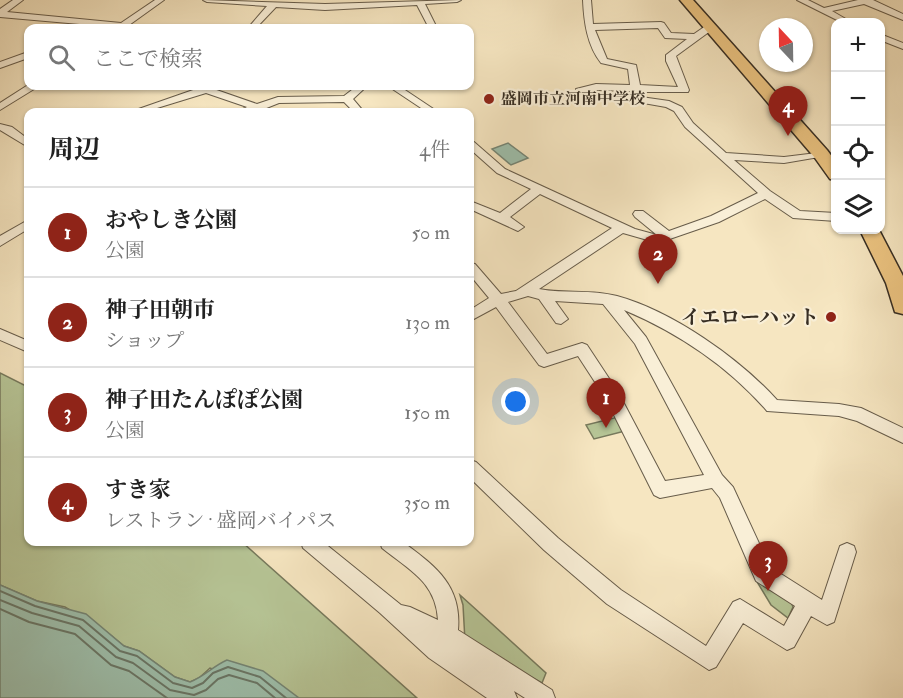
<!DOCTYPE html>
<html lang="ja">
<head>
<meta charset="utf-8">
<style>
	body { margin:0; font-family:"IM FELL Double Pica","Noto Serif JP",serif; background:#f2f2f2; color:#222 }
	.controls { position:absolute; right:18px; top:18px; display:grid; overflow:hidden; border-radius:12px; box-shadow:0 2px 4px #0004 }
	.controls button { width:54px; height:54px; display:grid; place-items:center; padding:0; border:0; border-bottom:2px solid #e0e0e0; background:#fff; color:#222; font:30px sans-serif }
	.compass { position:absolute; left:759px; top:18px; width:54px; height:54px; border-radius:50%; background:#fff; box-shadow:0 2px 4px #0004; rotate:338deg }
	.you { position:absolute; left:516px; top:402px; width:21px; height:21px; margin:-15px; border:4px solid #fff; border-radius:50%; background:#1a73e8; box-shadow:0 0 0 9px #1a73e833 }
	.badge { display:grid; place-items:center; width:39px; height:39px; border-radius:50%; background:#8f2418; color:#fff; font-size:20px; font-weight:700 }
	.pin { position:absolute; translate:-50% -50px; filter:drop-shadow(0 2px 3px #0008) }
	.pin::after { content:''; position:absolute; top:32px; width:21px; height:18px; background:inherit; clip-path:polygon(0 0,100% 0,50% 100%) }
	.list { margin:0; padding:0; list-style:none }
	h2 { display:flex; justify-content:space-between; align-items:center; height:78px; margin:0; padding:0 24px; font-size:26px }
	h2 small { font-size:20px; font-weight:400; color:#767676 }
	.list li { display:grid; grid-template-columns:39px 1fr auto; gap:18px; align-items:center; box-sizing:border-box; height:90px; padding:0 24px; border-top:2px solid #e0e0e0 }
	.list b { display:block; font-size:22px; white-space:nowrap }
	.list p { margin:0; font-size:20px; white-space:nowrap; color:#767676 }
	.list em { font-size:20px; font-style:normal; color:#767676 }
	.icon { flex:none; width:33px; height:33px; fill:none; stroke:currentColor; stroke-width:2; stroke-linecap:round; stroke-linejoin:round }
	.map { position:relative; flex:none; width:903px; height:698px; overflow:hidden }
	.search { position:absolute; background:#fff; box-shadow:0 2px 4px #0004; left:24px; top:24px; width:450px; height:66px; display:flex; align-items:center; gap:15px; box-sizing:border-box; padding:0 21px; border-radius:12px; color:#767676; font-size:22px }
	.panel { position:absolute; background:#fff; box-shadow:0 2px 4px #0004; left:24px; top:108px; width:450px; height:438px; border-radius:12px }
	.map>svg:first-child { display:block }
</style>
</head>
<body>
<div class="map">
<svg width="903" height="698" viewBox="0 0 903 698">
	<rect width="100%" height="100%" fill="#f6e6c1"/>
	<filter id="stains"><feTurbulence type="fractalNoise" baseFrequency=".00333" numOctaves="4"/><feColorMatrix values="0 0 0 0 .2 0 0 0 0 .09 0 0 0 0 .02 0 0 0 .5 -.17"/></filter>
	<radialGradient id="worn" r=".72"><stop offset=".6" stop-color="#630" stop-opacity="0"/><stop offset="1" stop-color="#630" stop-opacity=".3"/></radialGradient>
	<path fill="#b7c697" stroke="#777a5d" stroke-width="1.5" d="M0,373L28,387V542H242L417,698H299L210,668L199,678L190,682L175,677L139,651L124,646L107,632L65,607L37,601L0,585Z
		M618,417L625,431L594,439L586,425Z
		M756,580L791,602L793,607L788,618L771,605Z
		M460,595L546,673L542,683L465,641L463,605Z"/>
	<path fill="#9ec0ad" stroke="#758676" stroke-width="1.5" d="M508,143L528,158L511,165L492,149Z
		M0,585L37,601L86,614L124,646L139,651L175,677L190,682C204,677 213,666 227,660L263,671L299,698H0Z"/>
	<g fill="none" stroke-linecap="round" stroke-linejoin="round">
		<path stroke="#6a7768" stroke-width="2" d="M0,591L35,606L83,620L120,651L137,656L173,683L192,688L203,683L213,673L228,667L260,677L286,698
			M0,600L32,613L79,626L116,657L133,663L170,690L194,695L206,690L218,679L229,675L257,683L275,698
			M0,609L29,622L75,634L111,665L129,671L167,698"/>
		<defs>
			<path id="minor" d="M13,0H23L7,12L121,23L155,0H164L125,28L0,17V9Z
				M203,0L325,4L461,0L457,2L425,4L437,28H429L417,5L325,10L276,7L256,28H248L267,6L207,2Z
				M583,0H591L593,24L661,22L664,23L671,33L694,34L707,25H713V29L676,56L689,90L688,92H640L641,97L669,101L682,107L693,123L726,153L784,157L825,152V156L784,163L734,160L770,191L800,211L836,213V221L793,218L765,199L719,222L658,243L623,233L539,289C564,294 592,289 617,296C672,311 739,358 777,400L839,404L861,408L903,428V443L857,421L839,416L767,411C728,366 678,333 624,310L646,337L722,475L733,487L770,567L822,600L840,546L847,543L854,546L856,552L834,622L827,625L811,616L794,647L787,650L743,623L716,667L709,670L607,604L544,550L470,478V460L476,462L558,538L621,590L706,646L733,602L740,599L784,626L795,606L756,581L720,498L712,488L660,498L654,495L606,399L578,356L544,367L539,365L496,307L470,321V310L489,298L470,275V263L475,264L501,294L516,291L612,228L540,194L510,217L524,227L518,231L470,209V201L500,213L531,189L497,173L470,149V141L474,142L505,169L635,229L657,235L635,217L633,214L635,211H643L669,231L711,216L758,193L685,127L674,111L666,107L632,101L630,91L596,90L576,93V89L596,84L630,85L628,69L601,63C587,45 584,22 583,0ZM658,28L665,38L687,39L666,55V61L678,87L640,85L636,65L607,59L595,30ZM528,296L539,299L556,323L561,324L568,319L555,301L603,304L635,344L704,475L665,481L618,392L587,345L582,343L547,354L508,302Z
				M797,0H808L824,8L858,0H873L903,14V20L864,4L832,11L851,22H841Z
				M880,34L903,43V49L880,40Z
				M28,52V58L0,68V62Z
				M28,85L39,86L0,110V103Z
				M192,86H205L257,104L278,97L344,96L357,86H367L353,99L364,112H354L344,102L279,103L259,111L237,112L247,107L206,93L144,112H130L196,89Z
				M388,86H399L438,112H427Z
				M0,124L12,127L28,139V147L0,130Z
				M28,220V229L0,246V236Z
				M0,329L28,341V352L0,340Z
				M301,542H323L401,605L410,607L438,620C436,582 409,570 382,548L380,542H403C435,566 462,585 458,630L552,690L555,698H525L514,691L517,698H487L429,658L380,613L303,548Z"/>
			<path id="highway" d="M680,0H693L827,150L836,162V180L830,179L815,158Z
				M860,230H879L903,276V314L895,312L886,283Z"/>
		</defs>
		<use href="#minor" stroke="#675c4a" stroke-width="2"/>
		<use href="#highway" stroke="#372e23" stroke-width="3"/>
		<use href="#minor" fill="#f9efd7" fill-rule="evenodd"/>
		<use href="#highway" fill="#ebc380" fill-rule="evenodd"/>
	</g>
	<g fill="#8f2418" stroke="#f9efd7" stroke-width="2">
		<circle cx="489" cy="99" r="6"/>
		<circle cx="831" cy="317" r="6"/>
	</g>
	<g text-anchor="middle" dominant-baseline="central" stroke-width="4.5" stroke-linejoin="round" paint-order="stroke">
		<g font-size="16" font-weight="bold" fill="#372e23" stroke="#f9efd7" text-anchor="start">
			<text x="501" y="99">盛岡市立河南中学校</text>
		</g>
		<g font-size="20" font-weight="bold" fill="#372e23" stroke="#f9efd7" text-anchor="end">
			<text x="819" y="317">イエローハット</text>
		</g>
	</g>
	<rect width="100%" height="100%" filter="url(#stains)"/>
	<rect width="100%" height="100%" fill="url(#worn)"/>
</svg>
<div class="controls">
<button>+</button>
<button>−</button>
<button><svg class="icon" aria-label="locate" viewBox="0 0 24 24"><circle cx="12" cy="12" r="6"/><path d="M12 2v4M12 18v4M2 12h4M18 12h4"/></svg></button>
<button><svg class="icon" aria-label="layers" viewBox="0 0 24 24"><path d="M12 4l9 5-9 5-9-5zM3 14l9 5 9-5"/></svg></button>
</div>
<svg class="compass" viewBox="-18 -18 36 36"><path d="M0-13l5 13h-10z" fill="#e53935"/><path d="M0 13l5-13h-10z" fill="#767676"/></svg>
<div class="you"></div>
<div class="pin badge" style="left:606px;top:428px">1</div>
<div class="pin badge" style="left:658px;top:284px">2</div>
<div class="pin badge" style="left:768px;top:591px">3</div>
<div class="pin badge" style="left:788px;top:136px">4</div>
<div class="search"><svg class="icon" aria-label="search" viewBox="0 0 24 24"><circle cx="10" cy="10" r="6"/><path d="M15 15l6 6"/></svg>ここで検索</div>
<section class="panel">
<h2>周辺<small>4件</small></h2>
<ul class="list">
<li><span class="badge">1</span><div><b>おやしき公園</b><p>公園</p></div><em>50 m</em></li>
<li><span class="badge">2</span><div><b>神子田朝市</b><p>ショップ</p></div><em>130 m</em></li>
<li><span class="badge">3</span><div><b>神子田たんぽぽ公園</b><p>公園</p></div><em>150 m</em></li>
<li><span class="badge">4</span><div><b>すき家</b><p>レストラン · 盛岡バイパス</p></div><em>350 m</em></li>
</ul>
</section>
</div>
</body>
</html>
